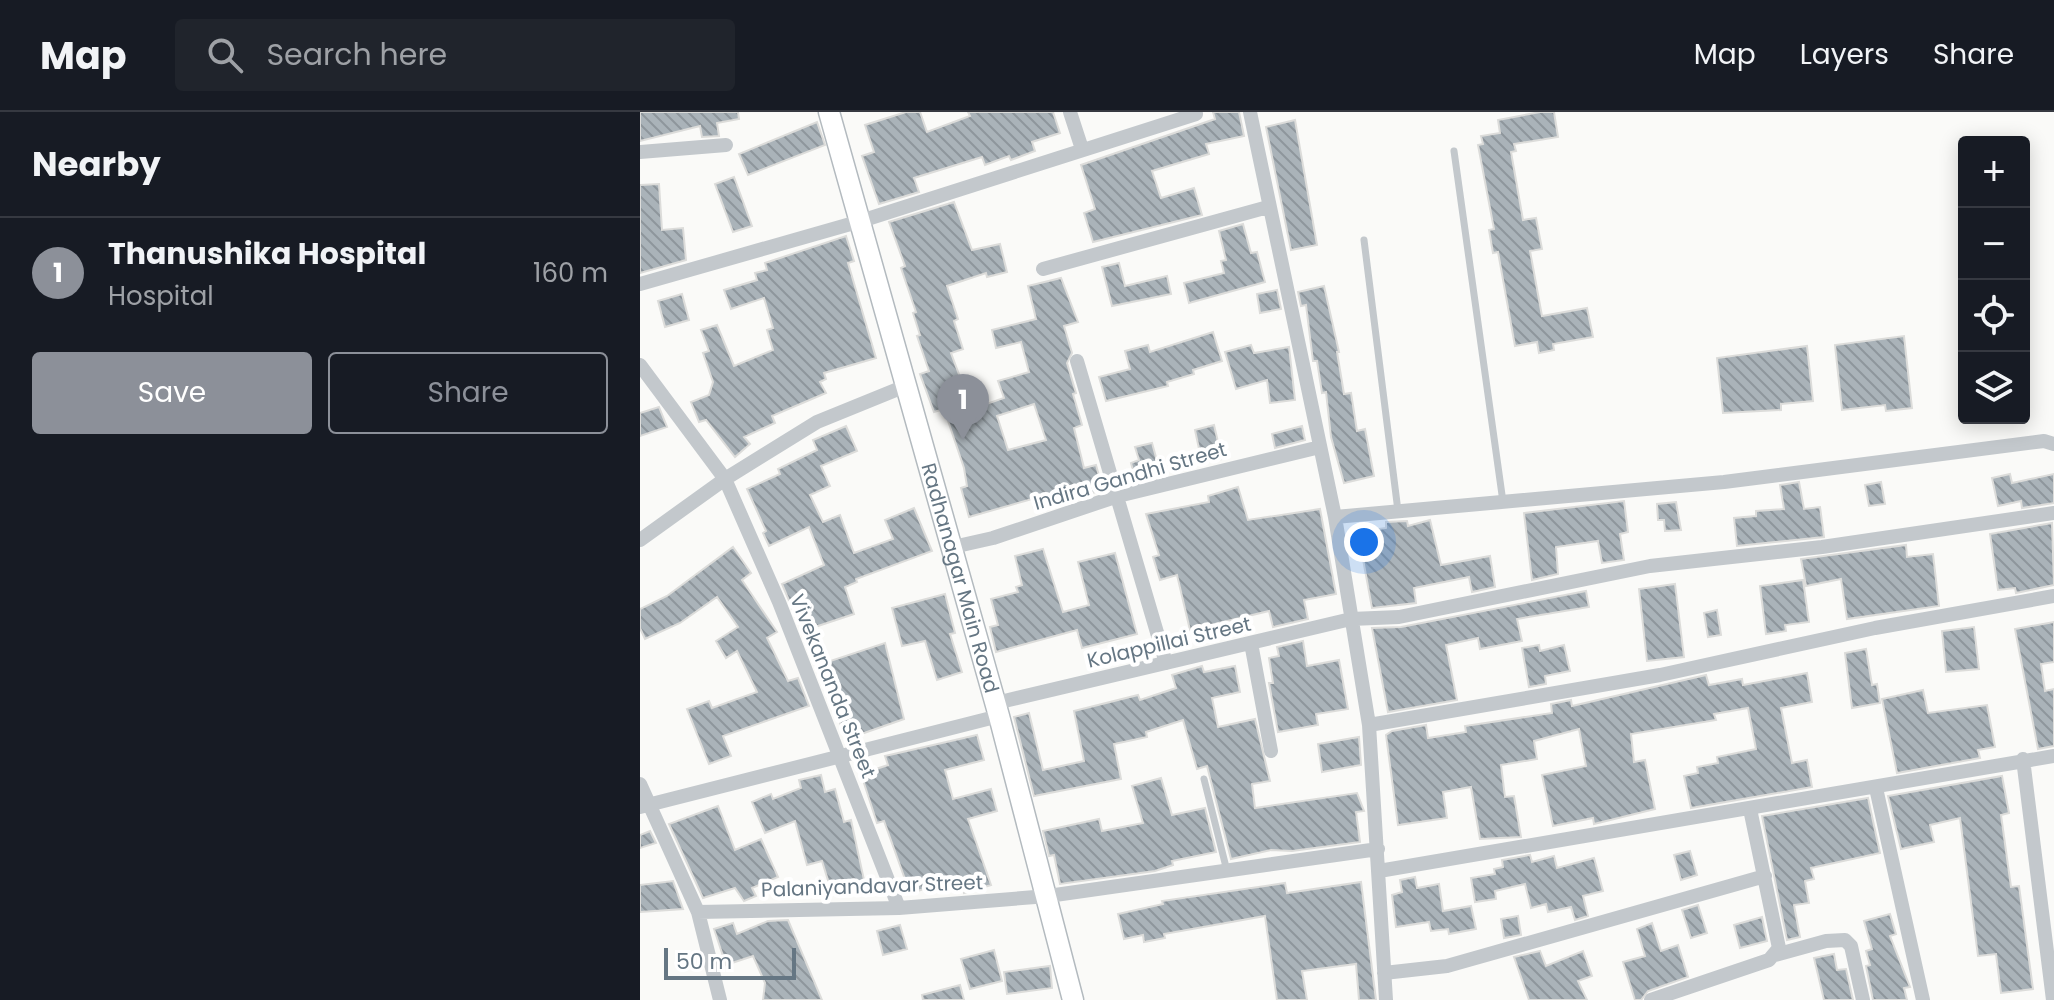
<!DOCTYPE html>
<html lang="en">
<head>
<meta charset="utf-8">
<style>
	body { margin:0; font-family:Poppins,sans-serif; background:#20242c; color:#f1f3f6 }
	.controls { position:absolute; right:24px; top:24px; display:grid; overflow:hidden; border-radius:8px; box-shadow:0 4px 20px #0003 }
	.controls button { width:72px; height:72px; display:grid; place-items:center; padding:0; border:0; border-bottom:2px solid #363941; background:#171b24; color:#f1f3f6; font:40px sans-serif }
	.scale { position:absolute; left:24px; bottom:20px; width:132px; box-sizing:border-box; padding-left:8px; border:4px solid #657683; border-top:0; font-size:22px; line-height:28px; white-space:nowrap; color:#657683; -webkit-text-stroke:6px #fff; paint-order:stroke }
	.you { position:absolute; left:724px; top:430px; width:28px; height:28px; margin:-20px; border:6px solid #fff; border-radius:50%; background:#1a73e8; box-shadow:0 0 0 12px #1a73e833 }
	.badge { display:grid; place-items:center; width:52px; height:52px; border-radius:50%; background:#8c9099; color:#fff; font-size:26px; font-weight:700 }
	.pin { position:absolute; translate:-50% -66px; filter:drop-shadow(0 2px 4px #0008) }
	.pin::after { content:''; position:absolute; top:42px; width:28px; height:24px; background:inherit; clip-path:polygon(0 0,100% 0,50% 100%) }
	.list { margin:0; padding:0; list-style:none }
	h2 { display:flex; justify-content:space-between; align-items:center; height:104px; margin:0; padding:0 32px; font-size:34px }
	h2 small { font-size:26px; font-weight:400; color:#9ea1a6 }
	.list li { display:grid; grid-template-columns:52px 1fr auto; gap:24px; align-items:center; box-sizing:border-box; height:112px; padding:0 32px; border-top:2px solid #363941 }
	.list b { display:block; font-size:30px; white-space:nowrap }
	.list p { margin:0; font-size:26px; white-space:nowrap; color:#9ea1a6 }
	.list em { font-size:26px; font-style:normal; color:#9ea1a6 }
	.actions { display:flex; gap:16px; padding:24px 32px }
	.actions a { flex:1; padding:18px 0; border:2px solid #8c9099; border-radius:8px; text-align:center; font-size:28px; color:#8c9099 }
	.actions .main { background:#8c9099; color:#fff }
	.icon { flex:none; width:44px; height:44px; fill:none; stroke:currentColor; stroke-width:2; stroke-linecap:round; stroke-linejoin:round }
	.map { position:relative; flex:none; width:1414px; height:888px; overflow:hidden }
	header { display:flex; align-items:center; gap:48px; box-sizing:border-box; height:112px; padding:0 40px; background:#171b24; border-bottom:2px solid #363941 }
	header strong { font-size:38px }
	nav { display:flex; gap:44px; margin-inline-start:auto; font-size:28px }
	.search { width:560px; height:72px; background:#20242c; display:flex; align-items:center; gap:20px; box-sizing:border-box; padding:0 28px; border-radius:8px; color:#9ea1a6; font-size:30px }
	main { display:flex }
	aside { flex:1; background:#171b24 }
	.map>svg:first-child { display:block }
</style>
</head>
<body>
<header>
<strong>Map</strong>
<div class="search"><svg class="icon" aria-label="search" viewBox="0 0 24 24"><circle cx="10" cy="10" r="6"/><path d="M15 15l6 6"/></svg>Search here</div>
<nav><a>Map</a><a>Layers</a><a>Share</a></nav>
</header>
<main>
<aside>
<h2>Nearby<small></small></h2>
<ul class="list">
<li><span class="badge">1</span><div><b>Thanushika Hospital</b><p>Hospital</p></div><em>160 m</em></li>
</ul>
<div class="actions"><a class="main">Save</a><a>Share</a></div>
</aside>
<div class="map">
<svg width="1414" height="888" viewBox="0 0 1414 888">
	<defs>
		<pattern id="building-back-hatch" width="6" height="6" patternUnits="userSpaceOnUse" patternTransform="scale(2)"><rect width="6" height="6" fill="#aab3b9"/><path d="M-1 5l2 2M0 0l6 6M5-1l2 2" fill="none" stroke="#8e969c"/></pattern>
	</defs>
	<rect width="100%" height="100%" fill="#fafaf8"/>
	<path fill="url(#building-back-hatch)" stroke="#dcdcda" stroke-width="2" fill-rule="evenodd" d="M0,0H98L99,7L77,11L79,24L62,25L60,14L0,29Z
		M266,0H280L287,20L330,4L328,0H413L420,21L392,30L395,39L371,48L369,44L345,53L342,45L274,66L279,80L239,92L222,44L234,40L225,13Z
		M573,0H599L604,24L566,32L569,42L512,59L521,86L554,76L562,103L453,130L444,101L455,97L441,53L575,7Z
		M900,0H914L918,25L874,32L876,39L871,40L883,108L896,106L902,137L890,139L902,204L947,196L953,225L913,232L914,238L899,241L897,230L875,234L858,140L853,141L849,118L854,117L838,33L843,32L841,24L860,21L858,8Z
		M655,8L677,133L651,138L626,15Z
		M177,10L185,33L108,63L99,42Z
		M94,65L112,114L93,120L75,72Z
		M19,72L22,118L43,116L46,148L0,161V73Z
		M314,90L332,138L360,132L367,160L347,165L346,161L307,174L318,207L314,209L323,237L311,241L332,297L364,286L358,269L389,260L381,230L356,236L352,218L396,207L388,174L421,166L438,210L424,214L432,241L427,251L436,281L433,282L442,313L434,316L444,356L456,353L463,378L394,397L392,387L329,405L321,376L327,374L324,356L304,297L294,300L280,262L289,259L277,224L280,223L273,201L276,200L261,156L265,154L249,110ZM394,292L406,328L368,338L357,304Z
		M603,112L611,141L617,140L625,170L549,191L544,171L584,161L581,149L586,148L579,119Z
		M206,124L214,149L208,151L236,246L184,261L186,267L180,270L186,281L132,304L135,311L104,325L110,332L95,345L66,308L59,310L51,290L69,283L73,270L63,241L69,239L61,218L77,213L94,254L133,238L127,218L133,216L124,186L91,197L84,178L117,168L115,161L127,158L125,151Z
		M479,151L485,174L527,164L531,182L472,194L462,155Z
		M684,174L699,240H697L704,282L711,281L717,319L725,317L734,364L704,371L691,325L686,280L682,281L677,249H673L666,193L661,194L658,180Z
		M637,178L641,197L620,201L617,182Z
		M42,182L49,208L25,215L18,189Z
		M573,220L582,249L553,258L554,262L527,270L528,274L466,289L459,265L490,257L485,239L508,233L510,240Z
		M1264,224L1272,296L1246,299L1245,293L1202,298L1195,233Z
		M611,233L614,241L649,235L655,288L630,291L627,268L596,277L585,240Z
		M1167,234L1173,289L1141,292V298L1083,301L1077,246Z
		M19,295L27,315L0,324V301Z
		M574,313L582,347L562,351L555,318Z
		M206,314L217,339L181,354L190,374L170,383L183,410L200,403L214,441L253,427L245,408L274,396L292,439L216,467L217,470L205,475L214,502L172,516L164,493L153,498L142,472L184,453L169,415L129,434L123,421L126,419L107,377L140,362L138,357L177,338L173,328Z
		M662,314L665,328L635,336L632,322Z
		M512,331L521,363L496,369L491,351L499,348L495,335Z
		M1370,362L1372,371L1414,362V391L1382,396L1381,389L1358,394L1352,366Z
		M1159,370L1164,397L1180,395L1184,425L1097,434L1094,406L1116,404V399L1144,397L1140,373Z
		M1241,370L1245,392L1229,394L1225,373Z
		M598,375L608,408L680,397L696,482L664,488L668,507L633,515L629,499L550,518L537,463L520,468L513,445L519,443L506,402L569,390L568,384Z
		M984,389L988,420L980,422L984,448L962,451L958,429L916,435L918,462L892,468L884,401Z
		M1036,390L1041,418L1025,419L1024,408H1018L1017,392Z
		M790,408L801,453L850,444L855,475L832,480L829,465L774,476L776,491L732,496L718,420L746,416V410L767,409L768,414Z
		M1412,411L1414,473L1376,481L1375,476L1358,478L1350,422Z
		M1266,433L1267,445L1293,442L1299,494L1207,507L1201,467L1166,474L1161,447Z
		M93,435L111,461L102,468L137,520L127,526L148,569L158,566L169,594L83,624L91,644L69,652L47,597L69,589L72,596L117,580L97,539L86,546L76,529L98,515L77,485L40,511L5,527L0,516V497L27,484Z
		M403,437L423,500L449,493L438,450L475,441L497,522L442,536L437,518L356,540L350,515L358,513L351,487L378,480L376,475L382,473L375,444Z
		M1163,468L1169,510L1145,513L1146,519L1126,522L1120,474Z
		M1035,472L1044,545L1007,549L999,477Z
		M946,479L949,495L877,507L882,529L840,537L838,526L806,533L817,588L748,600L732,516L761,515Z
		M305,482L315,521L310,522L322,560L297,568L285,529L262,534L252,496Z
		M1077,498L1081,523L1068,525L1064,501Z
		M1414,510V550L1401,552L1405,579L1414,577V634L1398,637L1375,517Z
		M1334,515L1339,557L1306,560L1302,519Z
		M663,529L667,554L699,548L708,597L676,602L678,613L638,620L629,571H633L629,546L639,544L637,535Z
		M245,531L264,607L207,627L175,554Z
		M899,533L900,539L924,533L930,559L905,564L906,572L889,575L882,536Z
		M1226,537L1232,573L1237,572L1240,591L1212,596L1205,541Z
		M562,554L564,560L595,554L600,580L572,586L578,615L615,607L630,669L612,672L615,696L717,681L724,699L716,700L720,730L652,739L631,738L591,747L567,654L557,657L543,608L506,620L507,625L474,632L481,667L394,684L374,605L389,601L403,658L444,649L434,599L498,583L500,588L536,576L532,563Z
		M1167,561L1172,590L1141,596L1152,651L1167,648L1172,675L1051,696L1044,664L1058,661L1057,655L1078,651L1077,645L1116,637L1108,596L1074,602L1076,608L991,622L994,650L1005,648L1015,697L954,712L953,706L913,714L902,663L946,654L939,617L894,629L897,647L861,653L865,685L874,684L881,725L840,727L831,675L803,680L807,706L758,713L746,623L752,619L786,613L788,626L826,620L825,614L912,601L911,592L931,588L932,594L1066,563L1069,573L1102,567L1103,573Z
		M1283,578L1288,601L1347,593L1355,635L1338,638L1340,646L1257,661L1242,587Z
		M337,623L344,648L305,658L313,687L351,677L357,699L328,707L351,773L324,781L320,767L270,781L244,709L237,711L221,662L248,653L245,644Z
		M719,625L721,653L682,660L678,632Z
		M181,663L185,680L195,677L204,710L211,708L224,768L191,778L182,749L167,753L155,709L125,721L112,690L131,682L133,687L161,676L159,668Z
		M1362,664L1369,701L1361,703L1371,775L1379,774L1393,877L1361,881L1356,842L1338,844L1320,706L1290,713L1294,730L1261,737L1248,684Z
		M521,666L532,703L565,696L576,740L532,749L533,753L515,759L420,772L414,743L409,744L403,719L459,707L462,719L503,711L492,674Z
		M1228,686L1240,741L1171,756L1174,767L1165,769L1169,791L1154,793L1160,825L1147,828L1122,704Z
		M78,694L95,738L121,727L138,765L112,776L116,784L104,789L95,776L63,786L29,712Z
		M10,719L16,731L0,736V723Z
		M1050,739L1057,763L1041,768L1034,743Z
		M890,743L892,750L914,744L917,756L954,746L963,779L943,784L948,804L935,808L931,795L908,800L906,792L891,796L885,772L855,779L856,787L835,790L831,766L855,762L854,757L863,755L862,748Z
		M775,765L777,776L799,772L803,799L831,794L836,817L809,822L808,817L791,819L789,810L756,815L752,783L762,780L760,768Z
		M33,769L43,797L0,800V773Z
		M721,770L736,888H719L716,852L662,859L667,888H637L625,804L524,822L525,826L504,830L503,823L484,827L478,802L523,792L522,789L645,771L647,781Z
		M1058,793L1067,821L1051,826L1042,798Z
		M1250,802L1256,822L1250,824L1270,875L1264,876L1267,888H1233L1226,854L1230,853L1226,839L1232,837L1224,809Z
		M878,804L881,823L864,826L861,807Z
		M1122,805L1127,829L1100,836L1094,813Z
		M148,808L182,888H123L125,871L113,844L86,853L74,817L93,811L97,822L128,809Z
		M1012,811L1021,839L1038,833L1048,865L1008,879L1001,888H995L983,850L1005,844L997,817Z
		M260,813L267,837L243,843L237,819Z
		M354,838L362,869L330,877L321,847Z
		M900,839L906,854L943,839L952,864L938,869L947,888H889L874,845Z
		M1194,842L1197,858L1206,857L1213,888H1184L1174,846Z
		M410,854L412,876L367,882L364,860Z
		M320,873L324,888H283L282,883Z"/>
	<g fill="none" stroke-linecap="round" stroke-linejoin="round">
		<defs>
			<g id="secondary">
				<path id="s1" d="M189,0L359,604L433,888"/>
			</g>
		</defs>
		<use href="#secondary" stroke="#b3babf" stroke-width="23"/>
		<path stroke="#c3c8cc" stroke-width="7" d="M814,39L863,390
			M724,128L758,399
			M564,667L587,759"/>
		<path stroke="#c3c8cc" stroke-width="14" d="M430,0L442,37
			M610,0L695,405L729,613L746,888
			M0,40L86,33
			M403,157L628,95
			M0,172L221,109L556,2
			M437,249L526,551
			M0,253L85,367L139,490L259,796
			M695,405L1084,370L1404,329L1414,332
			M0,428L85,367L177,310L268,273
			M313,435L353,426L478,384L680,335
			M611,531L631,639
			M356,591L711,507L759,505L1010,454L1182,435L1414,401
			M729,613L1020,563L1235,516L1414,484
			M1383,647L1413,888
			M0,672L58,800L80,888
			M1236,676L1283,888
			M0,695L359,604
			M739,759L1414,644
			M58,800L259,796L408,784L738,737
			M1135,843L1186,829L1205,828L1211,834L1223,888
			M744,861L807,854L1125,764
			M1011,888L1129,848L1139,836L1110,697"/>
		<use href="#secondary" stroke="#fff" stroke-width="20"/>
	</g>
	<g text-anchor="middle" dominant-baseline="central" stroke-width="8" stroke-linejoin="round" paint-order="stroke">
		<g font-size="20" fill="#657683" stroke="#fff">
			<text transform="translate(490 364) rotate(-16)">Indira Gandhi Street</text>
			<text stroke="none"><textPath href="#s1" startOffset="484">Radhanagar Main Road</textPath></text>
			<text transform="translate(529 530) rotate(-13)">Kolappillai Street</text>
			<text transform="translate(193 574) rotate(68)">Vivekananda Street</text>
			<text transform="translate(232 774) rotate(-2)">Palaniyandavar Street</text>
		</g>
	</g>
</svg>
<div class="controls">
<button>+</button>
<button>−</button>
<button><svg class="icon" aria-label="locate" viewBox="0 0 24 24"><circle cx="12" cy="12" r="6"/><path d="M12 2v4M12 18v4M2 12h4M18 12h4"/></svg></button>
<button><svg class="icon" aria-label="layers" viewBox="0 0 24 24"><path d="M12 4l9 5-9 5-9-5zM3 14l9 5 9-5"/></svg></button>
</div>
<div class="scale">50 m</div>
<div class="you"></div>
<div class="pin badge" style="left:323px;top:328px">1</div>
</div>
</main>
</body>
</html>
